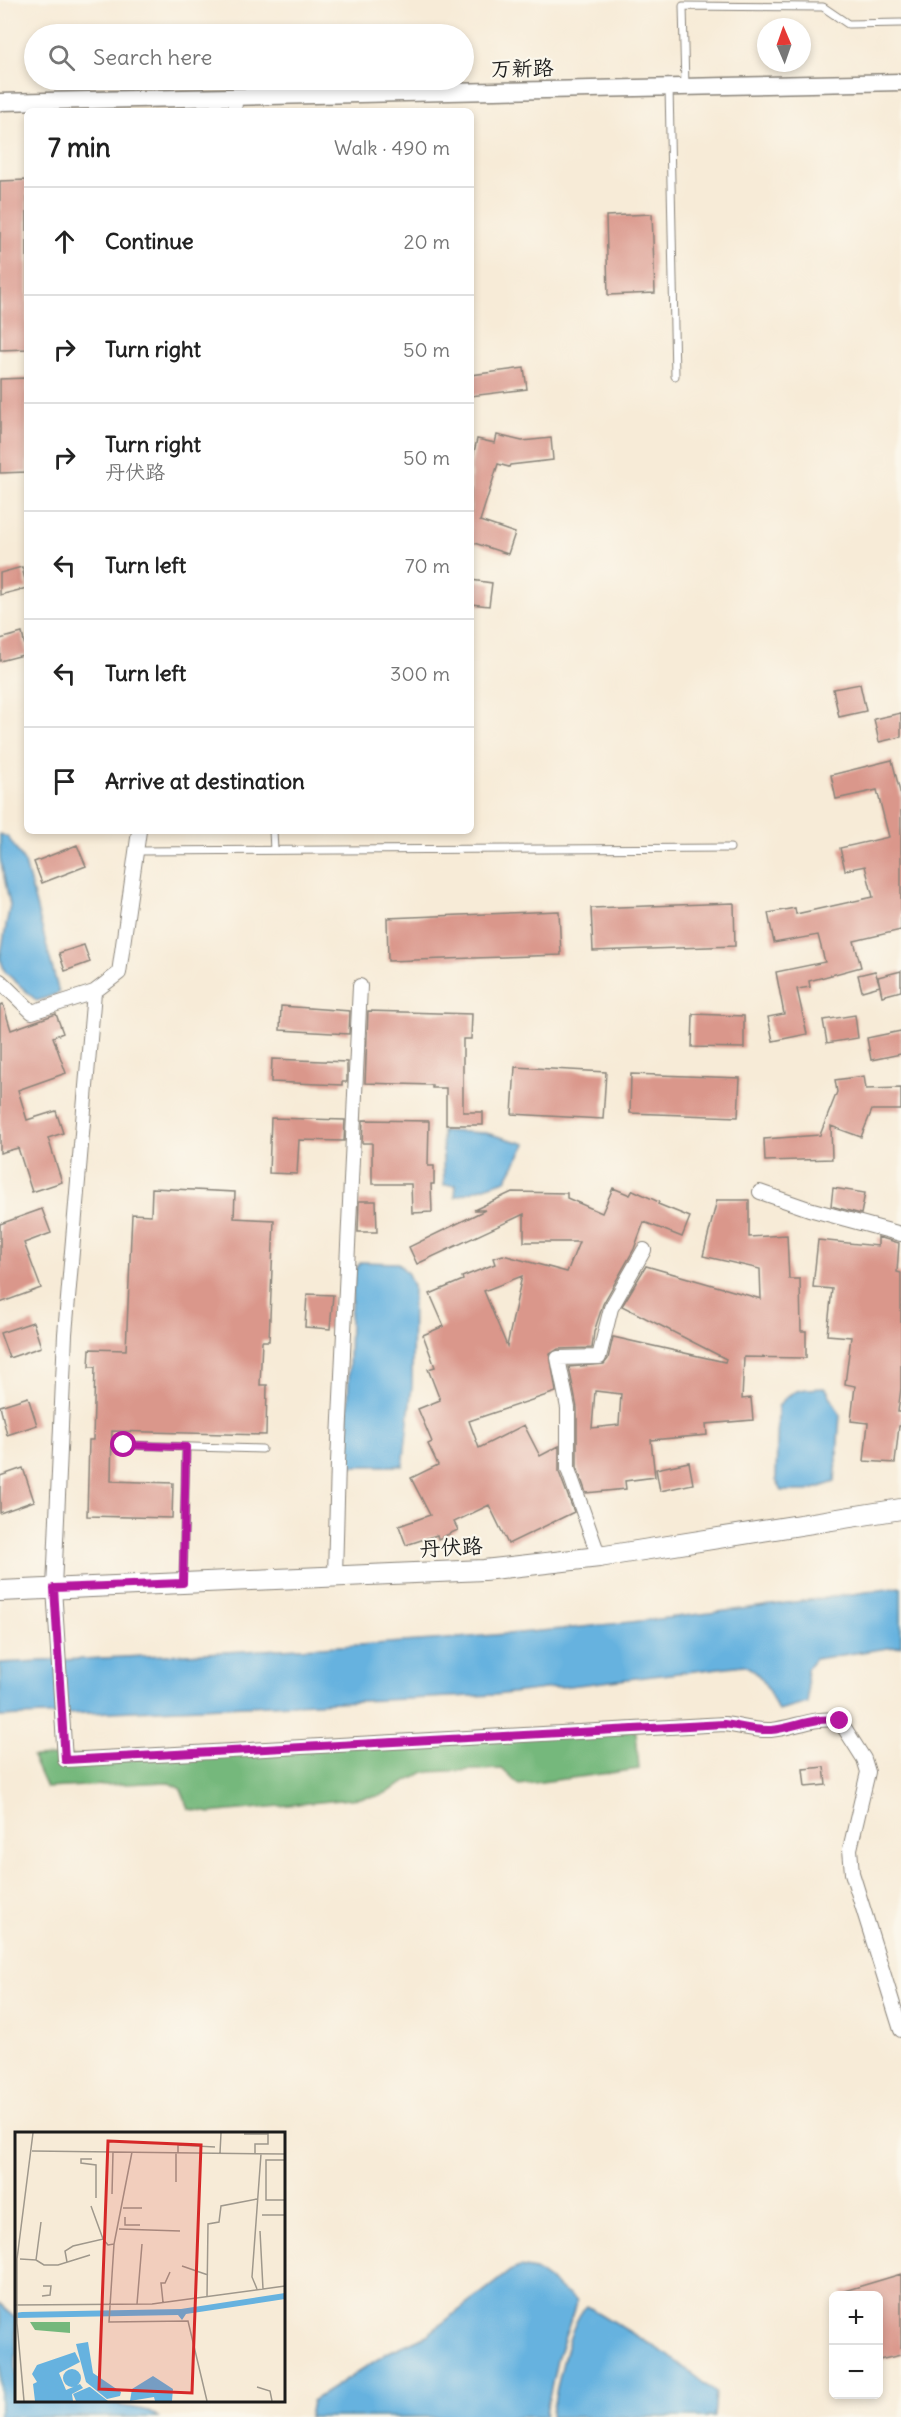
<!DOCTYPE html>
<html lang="en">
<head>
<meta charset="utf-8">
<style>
	body { margin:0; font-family:Delius,"LXGW WenKai TC",sans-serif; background:#f2f2f2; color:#222 }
	.controls { position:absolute; right:18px; bottom:18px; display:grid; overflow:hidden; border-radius:9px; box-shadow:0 3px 9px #0003 }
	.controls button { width:54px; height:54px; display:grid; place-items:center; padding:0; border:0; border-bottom:2px solid #e0e0e0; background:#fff; color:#222; font:30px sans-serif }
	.compass { position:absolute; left:757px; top:18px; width:54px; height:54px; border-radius:50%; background:#fff; box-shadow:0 3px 9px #0003; rotate:358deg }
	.stop { position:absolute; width:18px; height:18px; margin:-14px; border:4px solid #b5179e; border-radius:50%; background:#fff }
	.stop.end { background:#b5179e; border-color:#fff; box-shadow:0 2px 6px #0008 }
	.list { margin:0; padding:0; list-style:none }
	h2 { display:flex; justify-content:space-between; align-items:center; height:78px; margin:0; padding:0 24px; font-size:26px }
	h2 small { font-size:20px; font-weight:400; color:#767676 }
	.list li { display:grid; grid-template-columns:39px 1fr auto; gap:18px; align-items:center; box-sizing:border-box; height:108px; padding:0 24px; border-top:2px solid #e0e0e0 }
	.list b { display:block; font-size:22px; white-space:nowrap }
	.list p { margin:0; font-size:20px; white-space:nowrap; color:#767676 }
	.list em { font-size:20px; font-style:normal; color:#767676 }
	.icon { flex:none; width:33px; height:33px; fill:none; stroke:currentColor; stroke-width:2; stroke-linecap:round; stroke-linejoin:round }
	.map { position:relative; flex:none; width:901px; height:2417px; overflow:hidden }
	.search { position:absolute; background:#fff; box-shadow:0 3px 9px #0003; left:24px; top:24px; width:450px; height:66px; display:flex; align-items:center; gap:15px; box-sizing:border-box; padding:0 21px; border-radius:33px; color:#767676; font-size:22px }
	.panel { position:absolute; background:#fff; box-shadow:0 3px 9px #0003; left:24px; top:108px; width:450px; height:726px; border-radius:9px }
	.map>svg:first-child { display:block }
</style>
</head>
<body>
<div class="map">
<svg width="901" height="2417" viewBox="0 0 901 2417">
	<rect width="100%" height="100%" fill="#fbf7ec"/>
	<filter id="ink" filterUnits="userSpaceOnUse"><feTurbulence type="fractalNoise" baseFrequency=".0167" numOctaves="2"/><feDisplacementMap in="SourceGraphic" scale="12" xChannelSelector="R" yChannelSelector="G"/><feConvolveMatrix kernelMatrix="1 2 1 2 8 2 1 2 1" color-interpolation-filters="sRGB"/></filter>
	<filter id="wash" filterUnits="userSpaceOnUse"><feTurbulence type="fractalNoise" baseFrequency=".008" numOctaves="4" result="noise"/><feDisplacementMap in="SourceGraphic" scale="24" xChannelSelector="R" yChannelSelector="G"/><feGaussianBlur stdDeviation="1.35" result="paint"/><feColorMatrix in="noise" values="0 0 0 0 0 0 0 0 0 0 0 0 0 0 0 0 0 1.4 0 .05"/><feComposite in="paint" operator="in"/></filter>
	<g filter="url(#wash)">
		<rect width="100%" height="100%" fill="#f7ebd7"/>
		<path fill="#74b87c" stroke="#486a4c" stroke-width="1.5" d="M636,1731L639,1769L519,1785L502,1769L425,1772L380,1796L210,1813L189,1809L181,1789L167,1782L46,1788L32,1757L174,1752Z"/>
		<path fill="#66b2df" stroke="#41677e" stroke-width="1.5" d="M0,834L8,837L25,863L59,993L37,1001L5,972L0,958L10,905L0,858Z
			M442,1131L486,1133L526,1144L506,1180L455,1197L456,1185H444Z
			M361,1262L398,1263L408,1274L413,1286L412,1386L403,1466H347L350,1316L355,1270Z
			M824,1388L827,1390L840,1415L835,1482L808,1491H782L776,1480L778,1407C791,1388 802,1389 824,1388Z
			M901,1587V1646L815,1659L807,1669L808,1703L778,1711C769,1692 764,1674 744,1665L495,1695L0,1717V1663C120,1657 239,1652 359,1645C540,1634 721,1614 901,1587Z
			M520,2267L535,2270L577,2301L557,2360L545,2417H309L312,2401L389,2352L427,2335L510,2271Z
			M0,2304L16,2318V2400L107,2401L108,2403L149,2411L158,2417H0Z
			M587,2306L668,2355L716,2393L714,2417H551C557,2391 568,2321 587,2306Z"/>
		<g id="blocks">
			<path fill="#da978b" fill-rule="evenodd" d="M27,180V349L0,350V181Z
				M652,214L655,293L608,295L606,216Z
				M524,368L527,389L471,396V375Z
				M27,378V472L0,473V379Z
				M497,435L522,441L551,438L553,460L510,465L509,467L498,464L480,521L515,533L508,554L471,542V465L477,439L495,443Z
				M22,567L27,588L0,595V573Z
				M471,580L492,583L489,606L471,604Z
				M22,633L27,654L0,661V639Z
				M860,684L866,711L839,717L833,689Z
				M901,713V737L879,742L874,719Z
				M892,760L901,796V930L854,941L861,967L809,981L810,987L797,989L807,1034L773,1041L768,1017L784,1014L776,972L825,962L818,935L774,943L768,913L795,908L796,914L873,897L865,866L845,870L840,848L889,837L877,790L836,799L831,775Z
				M77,845L86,866L42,883L34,862Z
				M734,903L735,946L593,951L591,908Z
				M559,911L561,955L388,961L387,918Z
				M84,945L90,962L65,971L59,953Z
				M875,971L880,986L862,991L858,975Z
				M901,971V991L882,996L878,977Z
				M3,1004L11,1030L56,1014L63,1033L53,1037L66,1073L18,1090L27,1120L56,1111L63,1133L48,1138L62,1182L32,1192L18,1148L0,1153V1005Z
				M281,1006L350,1011L349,1034L280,1030Z
				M368,1011L472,1014L471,1039H463V1112H483V1125H446V1088H432V1085L365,1083Z
				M693,1014L744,1016V1048L692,1047Z
				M855,1015L858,1038L827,1043L823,1020Z
				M901,1031V1054L871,1060L867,1038Z
				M272,1059L347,1062V1082H342V1085L271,1082Z
				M515,1067L606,1072L603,1119L512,1114Z
				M631,1074L740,1078L738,1117L630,1113Z
				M864,1076L866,1089L901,1088V1110H872L861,1137L831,1126L832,1159L765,1161L764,1139L820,1135L837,1092L835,1080Z
				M271,1118L345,1120L344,1141L299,1140L297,1174L269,1173Z
				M363,1120L429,1121L428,1166H434V1184H431L432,1212L412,1213L411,1184H372V1143H362Z
				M152,1188L235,1192L234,1218L274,1220L269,1341H262L260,1385H267L266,1435L112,1431L111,1481L173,1483L172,1518L87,1516L89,1440H93L95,1367H89L90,1349L126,1350L132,1214L151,1215Z
				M613,1188L630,1195L633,1190L659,1202L658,1204L690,1217L682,1237L644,1222L634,1249L603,1304L594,1332L592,1348L558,1349L550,1354L556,1392L469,1421L479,1448L524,1425L540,1456L559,1446V1472L574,1512L508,1544L489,1505L454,1522L458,1530L438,1539L437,1535L406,1545L399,1526L430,1515L411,1478L438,1465L428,1444L432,1442L418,1409L440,1400L428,1369L435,1367L423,1335L444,1326L430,1294L463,1280L462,1277L495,1264L493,1258L503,1255L567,1272L579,1242H524V1214L417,1264L409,1247L485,1210H474L512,1192L567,1193V1198L602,1213ZM522,1276L507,1346L484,1291Z
				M833,1188L865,1193L861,1214L831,1206Z
				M717,1200H749V1237L787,1235L789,1279H800L801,1331H806V1358L744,1357L742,1399L751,1398L753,1420L706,1424L707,1435L651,1440L655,1477L625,1481L626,1489L586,1493L577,1467V1408L569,1367L604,1364L608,1359L613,1337L725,1362L726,1359L622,1306L646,1266L761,1299L760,1269L703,1256ZM595,1391L621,1394L619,1425L592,1428Z
				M359,1201H376L377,1232H358Z
				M42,1209L51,1233L24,1243L41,1288L0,1303V1224Z
				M878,1237L899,1243L897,1272L901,1273V1388L898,1412H901V1426H899L895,1463L864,1461L868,1423L851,1421L855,1386L845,1384L851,1337L827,1335L832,1289L813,1287L818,1240L878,1246Z
				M307,1294L333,1295L330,1329L305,1327Z
				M33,1322L41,1347L9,1358L0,1333Z
				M28,1397L37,1425L7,1435L0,1406Z
				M689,1462L693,1484L660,1491L656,1469Z
				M23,1468L34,1501L0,1513V1476Z
				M824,1767L826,1785L805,1787L803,1769Z
				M901,2274V2355L879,2360V2295H842L841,2292Z"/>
		</g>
	</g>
	<g filter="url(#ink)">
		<use href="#blocks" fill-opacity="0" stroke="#8a847a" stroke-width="1.5"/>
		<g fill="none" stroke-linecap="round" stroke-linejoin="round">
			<defs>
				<path id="service" d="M669,87L675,376
					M685,87L683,6L823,7L848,24L901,23
					M273,831L274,850
					M137,851L730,848
					M124,1445L262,1449
					M183,1582L186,1447"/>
				<path id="minor" d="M234,111L236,96
					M139,831L119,973L94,992L65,1334L54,1588L65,1760L725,1724C740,1726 756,1731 771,1730C794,1728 818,1715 840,1721L864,1759L868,1772L850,1849L852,1873L901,2030
					M0,981L32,1012L94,992
					M760,1192L809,1209L901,1234
					M599,1557L568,1469V1408L558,1358L599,1357L611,1308L644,1250
					M335,1576L338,1462L360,986"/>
				<path id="tertiary" d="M0,102L901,82"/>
				<path id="secondary" d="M0,1591L484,1570L599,1557L901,1509"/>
			</defs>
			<use href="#service" stroke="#8a847a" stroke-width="9"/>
			<use href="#minor" stroke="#8a847a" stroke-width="16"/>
			<use href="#tertiary" stroke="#8a847a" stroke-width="19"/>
			<use href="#secondary" stroke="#8a847a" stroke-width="22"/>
			<use href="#service" stroke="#fff" stroke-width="7"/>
			<use href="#minor" stroke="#fff" stroke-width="14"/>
			<use href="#tertiary" stroke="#fff" stroke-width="16"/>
			<use href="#secondary" stroke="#fff" stroke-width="20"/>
		</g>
	</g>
	<g fill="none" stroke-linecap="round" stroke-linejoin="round" filter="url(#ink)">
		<path stroke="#b5179e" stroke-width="8" d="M124,1445L186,1447L183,1583L54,1588L65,1760L724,1724C740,1726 756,1731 771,1730C794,1728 818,1715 840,1721"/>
	</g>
	<g text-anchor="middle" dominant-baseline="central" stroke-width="4.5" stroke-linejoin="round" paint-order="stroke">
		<g font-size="21" fill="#1c1c1c" stroke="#fbf7ec">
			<text transform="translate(522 68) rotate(-1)">万新路</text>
			<text transform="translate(451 1547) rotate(-3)">丹伏路</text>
		</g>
	</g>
	<g transform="translate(15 2132)">
		<rect width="270" height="270" fill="#f7ebd7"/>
		<path d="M15,190H55V201L20,198Z" fill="#74b87c"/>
		<path d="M270,161V167L171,182L167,188L163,183L0,186V181L7,180L166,177ZM73,210L78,241L106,260L105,264L92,267L71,250L61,212ZM60,220L65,230L44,241L51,258L65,252L68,256L57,262L58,269H20L18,252L22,250L17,242L22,233ZM48 246a9 9 0 1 1 18 0a9 9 0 1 1-18 0ZM138,244L158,257L157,269H140L139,265L115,269L117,257ZM74,255H75L93,269H61L58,262Z" fill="#66b2df"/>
		<path fill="none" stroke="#9f988c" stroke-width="1.5" d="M229,2H253M17,19L270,22M117,20L99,112L94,190L173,189L192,269M163,21V13L200,15M205,21L206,1M240,22V12H253V1M77,27H66V31L81,33V66M270,28H251V68H270M161,50V21M97,62L98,20M76,74L88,107M108,76H127M247,83H270M110,85V93H125M104,97L165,99M245,99L248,157M5,127L21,128L26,90M21,128L29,133H43L75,123M52,130L50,119L58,114L88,107L93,113L99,112M167,134L193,143M242,157L237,145L246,22M27,164L35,163L36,154H28M192,165L193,92L204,90L206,74L242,67M148,170L146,151H150L155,140M122,172L127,112M0,173L137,172L270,154M242,255L255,259L257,269M9,269L2,191V127L18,1"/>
		<path fill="#d62828" fill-opacity="0.15" stroke="#d62828" stroke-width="3" d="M93,9L186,13L177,261L84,257Z"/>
		<rect width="270" height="270" fill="none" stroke="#1c1c1c" stroke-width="3"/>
	</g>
</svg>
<div class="controls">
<button>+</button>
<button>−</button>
</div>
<svg class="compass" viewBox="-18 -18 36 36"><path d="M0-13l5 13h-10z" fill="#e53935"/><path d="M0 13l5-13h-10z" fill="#767676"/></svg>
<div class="stop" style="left:124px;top:1445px"></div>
<div class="stop end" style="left:840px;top:1721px"></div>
<div class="search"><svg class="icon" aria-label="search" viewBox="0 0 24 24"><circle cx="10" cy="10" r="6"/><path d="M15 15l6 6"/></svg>Search here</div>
<section class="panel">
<h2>7 min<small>Walk · 490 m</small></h2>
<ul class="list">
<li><svg class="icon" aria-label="ahead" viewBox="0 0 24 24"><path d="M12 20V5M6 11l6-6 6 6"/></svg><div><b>Continue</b></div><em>20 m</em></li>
<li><svg class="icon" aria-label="right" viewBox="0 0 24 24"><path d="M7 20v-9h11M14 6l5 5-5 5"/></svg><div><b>Turn right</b></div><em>50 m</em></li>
<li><svg class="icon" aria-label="right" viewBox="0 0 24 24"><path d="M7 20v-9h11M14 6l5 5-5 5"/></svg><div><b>Turn right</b><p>丹伏路</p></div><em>50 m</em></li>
<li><svg class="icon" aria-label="left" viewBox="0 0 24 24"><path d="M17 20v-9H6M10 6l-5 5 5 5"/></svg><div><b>Turn left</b></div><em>70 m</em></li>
<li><svg class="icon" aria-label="left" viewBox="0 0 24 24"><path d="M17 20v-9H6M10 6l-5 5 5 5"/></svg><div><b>Turn left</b></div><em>300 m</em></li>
<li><svg class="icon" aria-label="arrive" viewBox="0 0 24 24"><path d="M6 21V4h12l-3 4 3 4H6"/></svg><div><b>Arrive at destination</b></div></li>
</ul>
</section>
</div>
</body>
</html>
